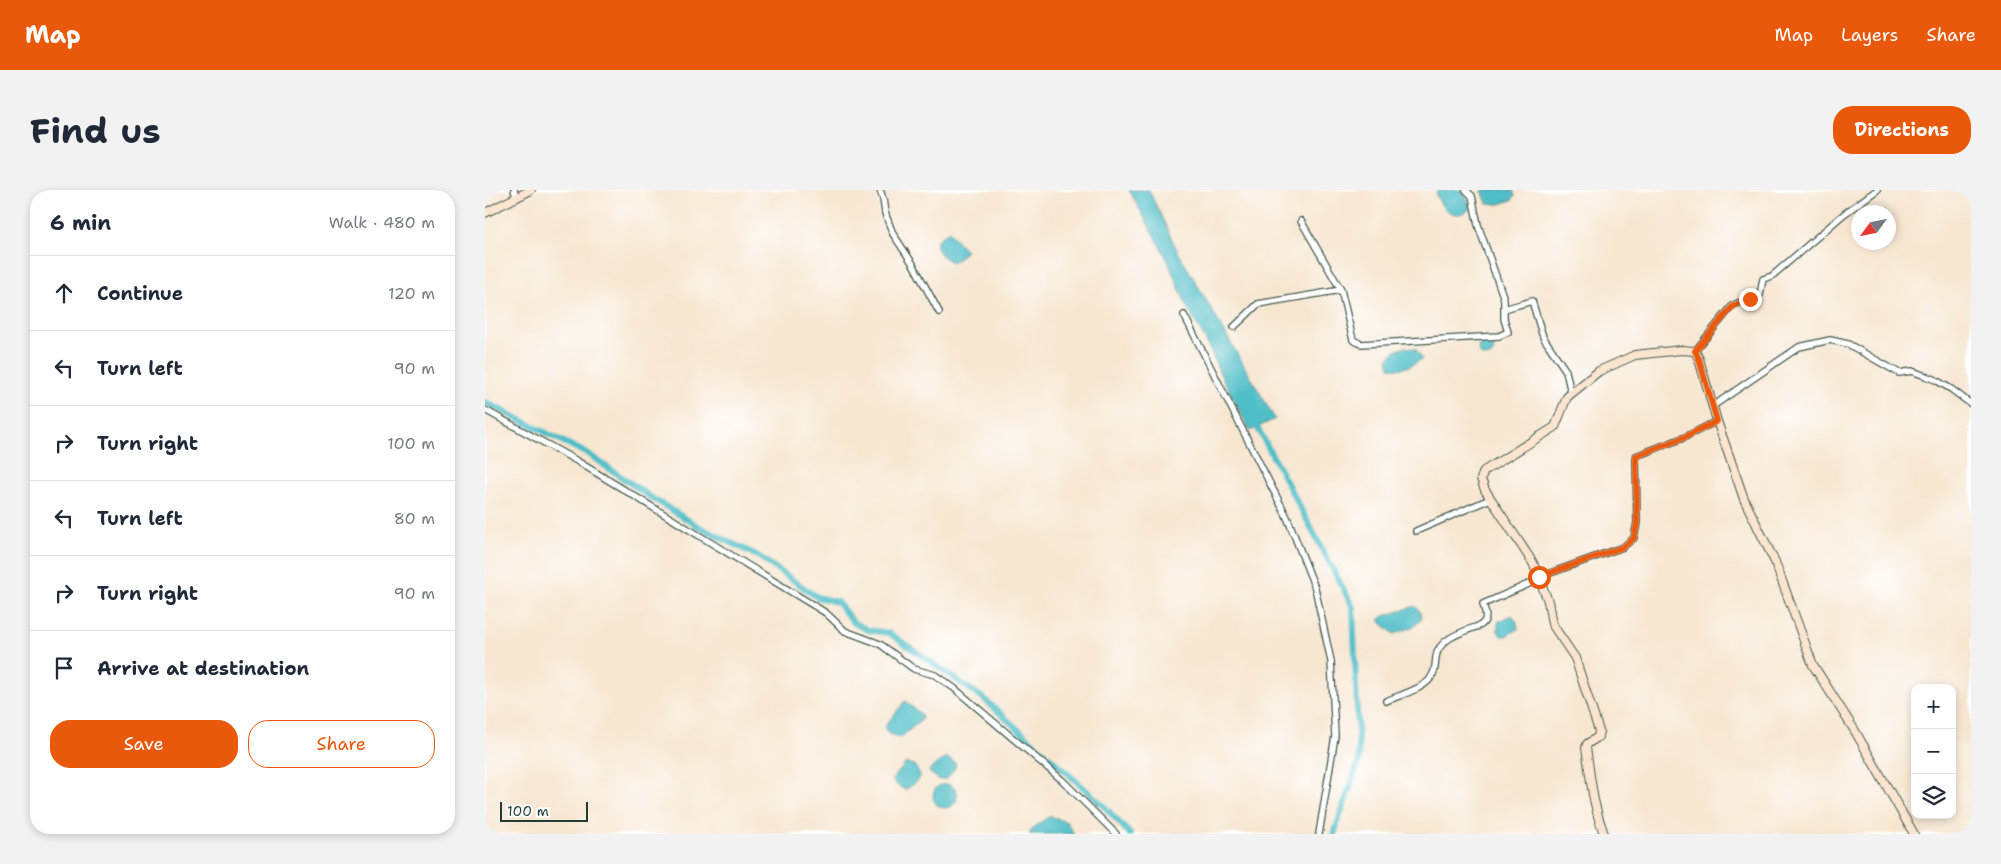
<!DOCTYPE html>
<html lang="en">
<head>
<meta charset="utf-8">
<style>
	body { margin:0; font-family:"Shantell Sans",sans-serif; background:#f2f2f3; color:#1f2937 }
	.controls { position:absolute; right:15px; bottom:15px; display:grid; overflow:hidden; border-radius:10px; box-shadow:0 2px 8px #0003 }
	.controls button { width:45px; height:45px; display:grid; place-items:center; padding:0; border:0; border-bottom:1px solid #e0e1e3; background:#fff; color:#1f2937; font:25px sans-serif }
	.compass { position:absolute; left:1366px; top:15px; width:45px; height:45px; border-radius:50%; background:#fff; box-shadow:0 2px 8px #0003; rotate:237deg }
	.scale { position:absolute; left:15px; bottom:12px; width:88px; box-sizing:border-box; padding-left:5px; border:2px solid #1f3d34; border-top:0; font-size:14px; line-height:18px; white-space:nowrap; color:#1f3d34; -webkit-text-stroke:4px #fff; paint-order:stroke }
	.stop { position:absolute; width:15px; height:15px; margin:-11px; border:4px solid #ea580c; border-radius:50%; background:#fff }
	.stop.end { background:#ea580c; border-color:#fff; box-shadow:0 1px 5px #0008 }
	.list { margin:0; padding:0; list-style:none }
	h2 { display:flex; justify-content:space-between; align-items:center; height:65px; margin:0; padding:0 20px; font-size:21px }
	h2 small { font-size:16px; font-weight:400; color:#747a83 }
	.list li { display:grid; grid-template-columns:32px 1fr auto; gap:15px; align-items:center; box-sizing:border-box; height:75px; padding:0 20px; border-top:1px solid #e0e1e3 }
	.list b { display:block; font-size:19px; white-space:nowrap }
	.list em { font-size:16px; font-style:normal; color:#747a83 }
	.actions { display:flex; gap:10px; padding:15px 20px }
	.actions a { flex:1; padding:11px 0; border:1px solid #ea580c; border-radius:20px; text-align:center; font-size:18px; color:#ea580c }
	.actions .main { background:#ea580c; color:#fff }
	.icon { flex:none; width:28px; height:28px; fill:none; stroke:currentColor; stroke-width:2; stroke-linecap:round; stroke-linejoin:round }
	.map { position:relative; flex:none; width:1486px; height:644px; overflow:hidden; border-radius:20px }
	header { display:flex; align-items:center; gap:30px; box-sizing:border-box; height:70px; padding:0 25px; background:#ea580c; color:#fff }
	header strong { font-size:24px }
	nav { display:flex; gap:28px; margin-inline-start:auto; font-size:18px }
	.intro { display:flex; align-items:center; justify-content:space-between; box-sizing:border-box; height:120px; padding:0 30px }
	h1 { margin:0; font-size:35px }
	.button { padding:12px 22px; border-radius:20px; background:#ea580c; color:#fff; font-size:18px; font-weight:700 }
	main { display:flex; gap:30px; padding:0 30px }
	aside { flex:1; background:#fff; border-radius:20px; box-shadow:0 2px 8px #0003 }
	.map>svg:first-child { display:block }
</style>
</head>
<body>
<header>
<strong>Map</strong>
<nav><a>Map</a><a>Layers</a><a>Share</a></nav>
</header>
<div class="intro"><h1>Find us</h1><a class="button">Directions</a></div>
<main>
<aside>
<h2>6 min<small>Walk · 480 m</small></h2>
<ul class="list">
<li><svg class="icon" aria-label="ahead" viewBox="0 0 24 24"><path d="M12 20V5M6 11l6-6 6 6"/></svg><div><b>Continue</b></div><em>120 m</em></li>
<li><svg class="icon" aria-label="left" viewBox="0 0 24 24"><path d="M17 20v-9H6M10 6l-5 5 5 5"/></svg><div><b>Turn left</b></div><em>90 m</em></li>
<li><svg class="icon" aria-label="right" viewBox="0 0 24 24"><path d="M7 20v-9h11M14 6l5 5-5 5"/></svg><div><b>Turn right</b></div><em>100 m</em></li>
<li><svg class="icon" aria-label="left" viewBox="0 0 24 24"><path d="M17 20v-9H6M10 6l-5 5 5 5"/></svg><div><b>Turn left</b></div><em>80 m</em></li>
<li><svg class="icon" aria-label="right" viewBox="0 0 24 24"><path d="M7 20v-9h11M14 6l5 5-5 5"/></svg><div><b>Turn right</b></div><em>90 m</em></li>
<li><svg class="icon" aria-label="arrive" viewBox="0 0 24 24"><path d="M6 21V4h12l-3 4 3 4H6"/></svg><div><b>Arrive at destination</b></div></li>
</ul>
<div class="actions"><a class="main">Save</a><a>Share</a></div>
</aside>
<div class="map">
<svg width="1486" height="644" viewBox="0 0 1486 644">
	<rect width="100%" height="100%" fill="#fff"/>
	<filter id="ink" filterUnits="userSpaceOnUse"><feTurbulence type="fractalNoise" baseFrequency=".02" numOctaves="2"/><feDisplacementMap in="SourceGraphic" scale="10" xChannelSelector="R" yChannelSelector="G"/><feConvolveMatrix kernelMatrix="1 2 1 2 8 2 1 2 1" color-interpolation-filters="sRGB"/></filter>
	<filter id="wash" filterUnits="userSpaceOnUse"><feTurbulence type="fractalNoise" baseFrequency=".0096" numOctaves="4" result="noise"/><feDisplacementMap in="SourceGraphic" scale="20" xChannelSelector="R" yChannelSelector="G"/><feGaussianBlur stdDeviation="1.12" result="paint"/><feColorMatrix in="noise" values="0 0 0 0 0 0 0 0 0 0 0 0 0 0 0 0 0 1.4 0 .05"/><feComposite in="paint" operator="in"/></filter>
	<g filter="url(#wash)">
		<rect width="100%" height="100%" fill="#f7e6d0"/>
		<path fill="#50bec7" stroke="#387e7e" d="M644,0H664L692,60L790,229L765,241L734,181L721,151L703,119L681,67Z
			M952,0H977L984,13L985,19C970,31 956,20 951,4Z
			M997,0H1028L1030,6L1027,10L1015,14H1002Z
			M464,41L481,61L468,73C458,68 450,61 452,50Z
			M993 159a8 8 0 1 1 16 0a8 8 0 1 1-16 0Z
			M920,157L931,159L937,169C928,175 915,182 905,177L903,169L910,161Z
			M930,416L934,420L937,428C931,438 919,440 909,444L895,432V429L899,426Z
			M1027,425L1032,432L1033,439L1021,446H1016L1013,441V432Z
			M420,511L436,524L437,529L415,548L404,544L400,539V536Z
			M461,567L470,573L471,576L462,589L454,590L444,582L445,579Z
			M421,573L429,575L435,584C434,591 426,596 420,600L412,595L407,590Z
			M448 606a12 12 0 1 1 24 0a12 12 0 1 1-24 0Z
			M565,626L582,632L589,644H544L550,636Z"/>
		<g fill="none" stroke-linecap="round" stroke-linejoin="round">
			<path stroke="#50bec7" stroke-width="6" d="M0,212L103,264L167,308L216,338L273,366L332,407L352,412L369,433L383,440L404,443L498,508L618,615L645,644
				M769,231L868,417L874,570L849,644"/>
		</g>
	</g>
	<g filter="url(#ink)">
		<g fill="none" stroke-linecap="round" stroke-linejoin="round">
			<defs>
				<path id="street" d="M29,0L32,8
					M395,0L398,9L400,23L408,44L428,74L454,122
					M816,31L856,100
					M1019,119L1047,111L1058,147L1081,181L1086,203
					M699,125L802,327L830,398L846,471L850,546L834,644
					M749,137L773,114L856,100L868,150L876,154L1014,146L1023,142L1019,129V109L993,35L987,6L981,0
					M1210,161L1248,115L1275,105L1278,89L1287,86L1359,24L1392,0
					M1228,216L1314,157L1345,150L1363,154L1414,183L1427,181L1449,189L1466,199L1486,214
					M0,220L92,271L341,423L360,441L395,454L429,479L450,485L469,498L577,590L631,644
					M931,341L1005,309
					M1054,387L1138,357L1149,348L1152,333L1151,266L1198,248L1232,231
					M901,511C912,506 938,499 945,489C951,481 950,475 951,467C954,447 981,441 996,435C1004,429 1000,422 998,414L1055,389"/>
				<path id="secondary" d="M0,23L46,0
					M1119,644C1107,613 1106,589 1101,558L1102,554L1113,547L1114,541L1090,468L1067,434L1063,411L1048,373L1000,300L996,289L999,281L1070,237L1082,207L1114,181L1150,165L1196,160L1210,161L1214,169L1232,231L1259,309L1290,372L1328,475L1370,541L1429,644"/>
			</defs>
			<use href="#street" stroke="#3f564b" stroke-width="8"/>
			<use href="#secondary" stroke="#3f564b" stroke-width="10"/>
			<use href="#street" stroke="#fff" stroke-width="5.5"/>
			<use href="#secondary" stroke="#fce5d0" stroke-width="8"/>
		</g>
	</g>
	<g fill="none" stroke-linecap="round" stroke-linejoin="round" filter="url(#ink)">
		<path stroke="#ea580c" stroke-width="6" d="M1054,387L1138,357L1149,348L1152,333L1151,266L1198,248L1232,231L1214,169L1210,161L1248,116L1265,109"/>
	</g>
</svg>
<div class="controls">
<button>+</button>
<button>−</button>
<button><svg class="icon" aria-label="layers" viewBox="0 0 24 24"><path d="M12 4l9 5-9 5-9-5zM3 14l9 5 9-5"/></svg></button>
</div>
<svg class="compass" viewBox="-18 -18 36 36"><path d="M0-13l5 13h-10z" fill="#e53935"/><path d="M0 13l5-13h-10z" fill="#747a83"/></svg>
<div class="scale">100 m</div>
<div class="stop" style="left:1054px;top:387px"></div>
<div class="stop end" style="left:1265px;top:109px"></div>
</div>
</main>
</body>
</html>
